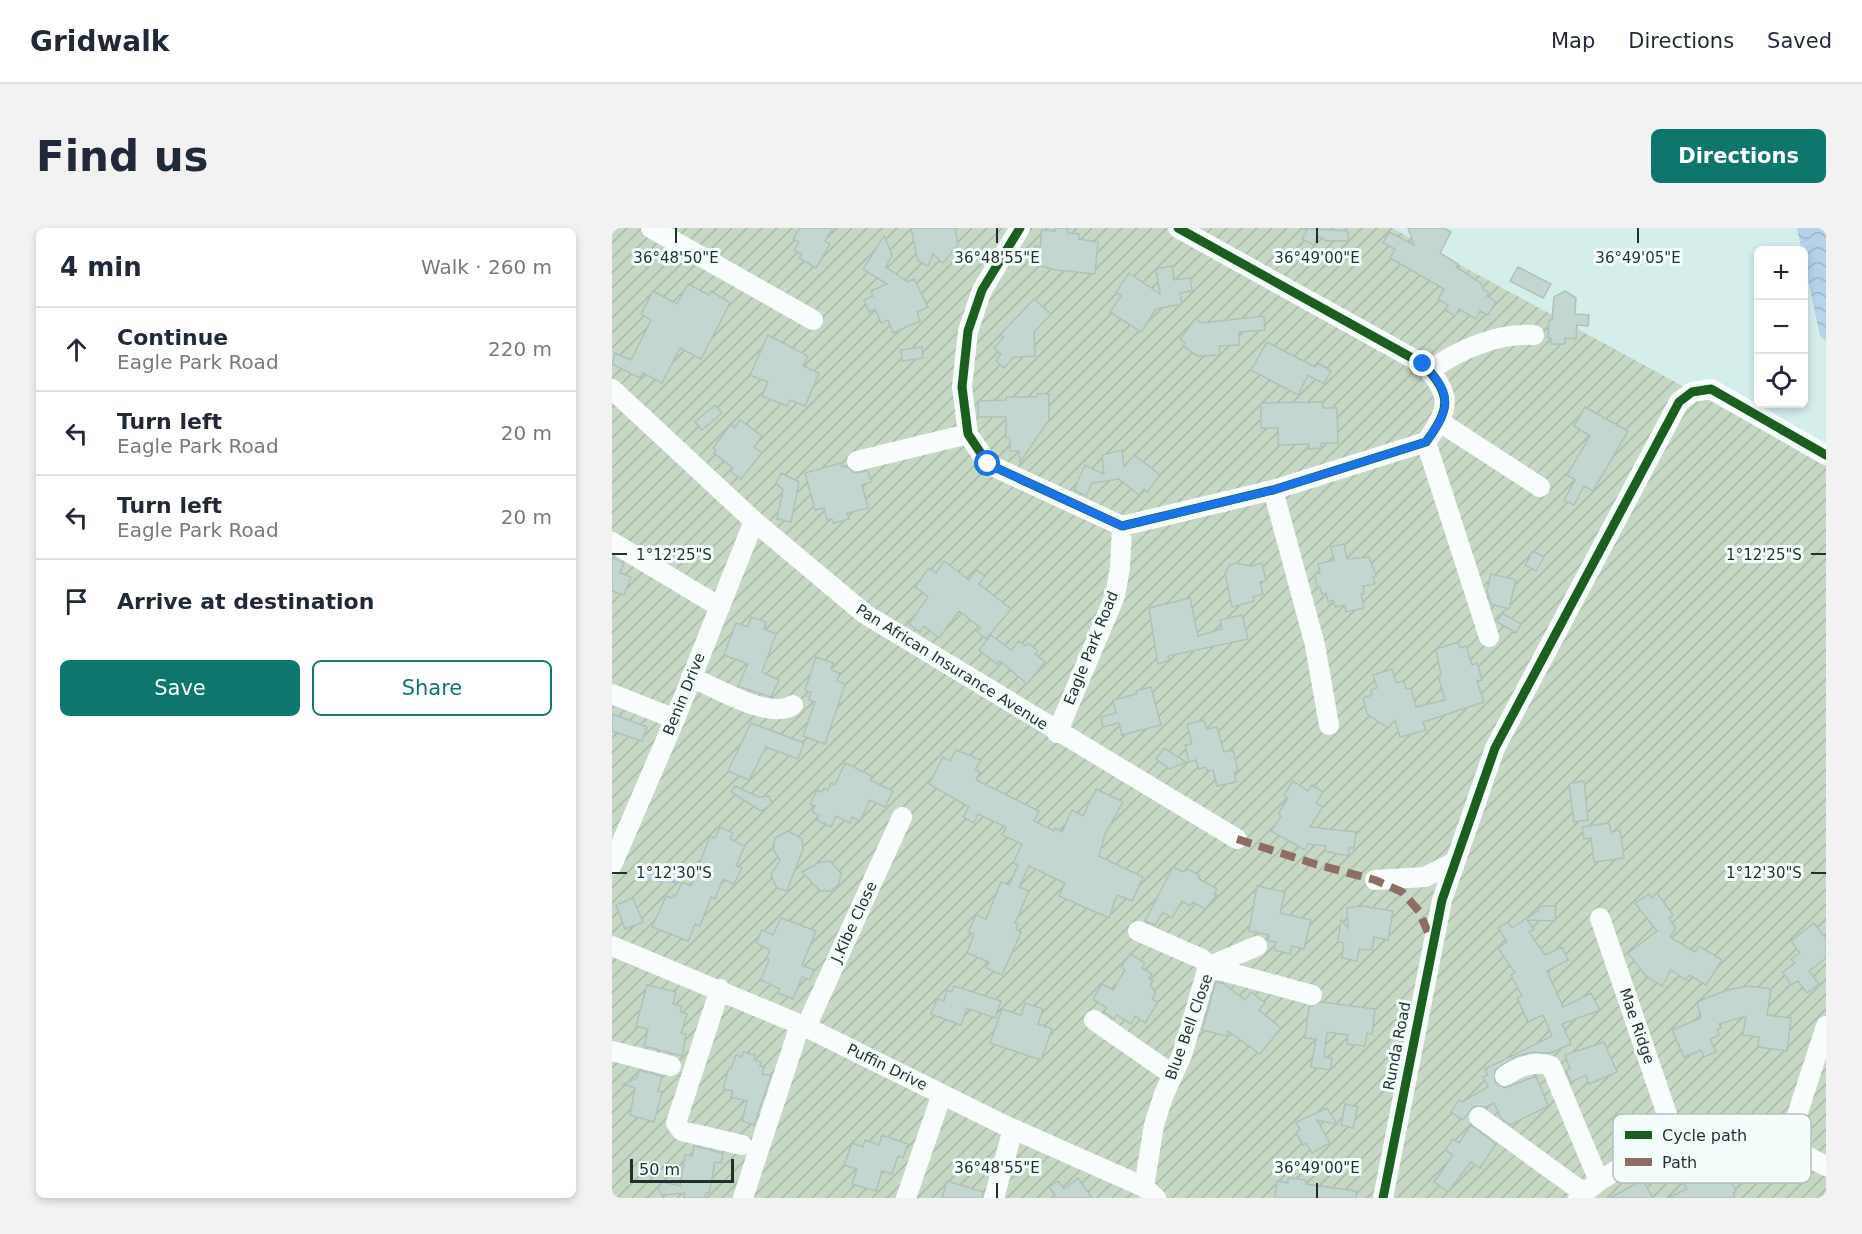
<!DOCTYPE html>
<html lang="en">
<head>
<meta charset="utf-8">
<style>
	body { margin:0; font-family:"DejaVu Sans",sans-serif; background:#f2f2f3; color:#1f2937 }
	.controls { position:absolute; right:18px; top:18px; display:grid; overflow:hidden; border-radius:9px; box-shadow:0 3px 9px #0003 }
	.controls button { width:54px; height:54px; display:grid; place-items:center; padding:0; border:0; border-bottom:2px solid #e0e1e3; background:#fff; color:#1f2937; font:30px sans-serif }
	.scale { position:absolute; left:18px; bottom:15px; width:104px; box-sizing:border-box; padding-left:6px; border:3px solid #1e302e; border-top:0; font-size:16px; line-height:21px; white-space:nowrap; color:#1e302e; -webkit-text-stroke:4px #f4fdfc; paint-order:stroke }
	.stop { position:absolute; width:18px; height:18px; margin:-14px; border:4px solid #1a73e8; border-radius:50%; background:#fff }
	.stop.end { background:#1a73e8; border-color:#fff; box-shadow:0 2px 6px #0008 }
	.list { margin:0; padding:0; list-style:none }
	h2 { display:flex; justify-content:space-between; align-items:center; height:78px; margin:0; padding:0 24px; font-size:26px }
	h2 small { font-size:20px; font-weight:400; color:#747a83 }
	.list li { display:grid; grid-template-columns:39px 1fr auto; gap:18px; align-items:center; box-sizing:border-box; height:84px; padding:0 24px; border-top:2px solid #e0e1e3 }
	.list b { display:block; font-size:22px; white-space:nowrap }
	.list p { margin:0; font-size:20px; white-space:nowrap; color:#747a83 }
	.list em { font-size:20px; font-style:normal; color:#747a83 }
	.actions { display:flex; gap:12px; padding:18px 24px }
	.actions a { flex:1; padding:14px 0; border:2px solid #0f766e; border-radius:9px; text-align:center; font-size:21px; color:#0f766e }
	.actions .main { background:#0f766e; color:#fff }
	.icon { flex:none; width:33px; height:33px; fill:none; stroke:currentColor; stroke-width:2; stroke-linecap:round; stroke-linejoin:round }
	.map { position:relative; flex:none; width:1214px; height:970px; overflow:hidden; border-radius:9px }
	header { display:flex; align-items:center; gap:36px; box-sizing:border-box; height:84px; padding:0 30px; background:#fff; border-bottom:2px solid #e0e1e3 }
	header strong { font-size:28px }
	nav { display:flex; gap:33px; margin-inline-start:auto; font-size:21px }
	.intro { display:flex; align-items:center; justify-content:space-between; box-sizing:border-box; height:144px; padding:0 36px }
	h1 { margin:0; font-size:42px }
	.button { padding:15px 27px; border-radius:9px; background:#0f766e; color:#fff; font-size:21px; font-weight:700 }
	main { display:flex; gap:36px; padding:0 36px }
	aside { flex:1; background:#fff; border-radius:9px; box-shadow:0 3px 9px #0003 }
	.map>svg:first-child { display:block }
</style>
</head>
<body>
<header>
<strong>Gridwalk</strong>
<nav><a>Map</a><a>Directions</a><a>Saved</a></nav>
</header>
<div class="intro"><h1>Find us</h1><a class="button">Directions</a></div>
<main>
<aside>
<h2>4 min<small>Walk · 260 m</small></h2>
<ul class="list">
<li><svg class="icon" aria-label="ahead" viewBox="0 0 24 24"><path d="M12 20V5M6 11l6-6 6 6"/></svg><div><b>Continue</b><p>Eagle Park Road</p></div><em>220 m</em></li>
<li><svg class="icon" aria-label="left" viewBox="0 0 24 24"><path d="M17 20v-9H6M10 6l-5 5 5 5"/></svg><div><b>Turn left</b><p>Eagle Park Road</p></div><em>20 m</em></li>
<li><svg class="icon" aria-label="left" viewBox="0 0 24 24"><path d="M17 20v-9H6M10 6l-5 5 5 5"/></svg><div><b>Turn left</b><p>Eagle Park Road</p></div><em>20 m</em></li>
<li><svg class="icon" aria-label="arrive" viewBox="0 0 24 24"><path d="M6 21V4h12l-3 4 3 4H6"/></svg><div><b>Arrive at destination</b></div></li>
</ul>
<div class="actions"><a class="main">Save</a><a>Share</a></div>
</aside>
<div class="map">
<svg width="1214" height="970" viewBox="0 0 1214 970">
	<defs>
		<pattern id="garden-furrows" width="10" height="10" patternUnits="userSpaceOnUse" patternTransform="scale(1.5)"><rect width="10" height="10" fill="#c6d7c4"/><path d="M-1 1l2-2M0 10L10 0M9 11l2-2" fill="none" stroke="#aab9a9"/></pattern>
		<pattern id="water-waves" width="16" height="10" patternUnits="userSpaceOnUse" patternTransform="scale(1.5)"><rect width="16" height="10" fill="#b6d2e9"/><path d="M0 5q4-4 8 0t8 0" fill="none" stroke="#9cb5c8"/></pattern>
	</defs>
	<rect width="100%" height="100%" fill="#d4eeeb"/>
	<path fill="url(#garden-furrows)" d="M0,0H780L1214,236V970H0Z"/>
	<path fill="url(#water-waves)" d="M1185,0H1214V113L1208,108Z
		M38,639L65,642L63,656L36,652Z"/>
	<path fill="#c4d6d0" stroke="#afc1bb" stroke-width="1.5" d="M188,0H221L213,13L218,16L204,40L187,30L190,26L182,22L187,14L181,11Z
		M299,0H343L346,17L331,35L321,26L316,38L306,33Z
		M443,0H456L455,5L467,6V11L486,14L483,46L444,42L421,36L423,18L428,19L430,2L443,3Z
		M690,0L736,3V13H715L706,8L702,17L690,11L695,2Z
		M796,0H832L839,4L828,25L846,36L844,39L869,55L871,61L877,65L875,68L884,74L876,87L868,83L864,91L847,81L843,88L833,82L836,77L826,71L832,61L778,30L783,21L771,15L777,4L802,17Z
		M272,8L280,27L274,39L296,54L302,51L316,79L305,84L308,93L281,105L276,92L269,95L263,81L257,84L252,72L261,68L259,63L275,56L251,41Z
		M560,38L562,52L578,50L580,63L568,65L570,76L544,81L529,104L498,84L509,68L504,64L517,45L548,66L544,41Z
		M906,39L939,56L931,70L898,53Z
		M76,56L97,67L99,63L118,75L89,131L68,120L50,155L31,145L28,150L0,136L3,125L19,132L39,92L29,86L41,63L65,76Z
		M953,63L964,70L963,86L977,87L976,98L965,97L964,111L953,110V116H939V110H936L937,92H940L942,69Z
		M422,71L439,86L422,104L423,128L402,129L392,140L384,133L389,126L382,120L392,109L388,107Z
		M652,88L653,102L627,104V117L607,118L608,127L586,128L571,118L573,115L568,111L584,90L589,95Z
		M156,107L196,128L191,138L207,145L193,178L178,172L175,178L150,168L156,154L138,147Z
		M655,114L703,139L706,135L719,143L712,156L696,147L686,167L639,142Z
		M310,119L311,130L290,133L289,122Z
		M425,166H437V192L408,234L407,223H398V210H394V189H366V173L394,172V169H425Z
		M711,174V180H725L726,215H709V220L697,221V216L666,217V200H649V175Z
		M103,177L110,185L90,202L83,194Z
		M973,179L1016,203L981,263L972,258L962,277L952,272L963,252L955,247L978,208L962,198Z
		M128,192L150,208L142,219L150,225L129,251L119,244L121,240L102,225L104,222L101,220L119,196L122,200Z
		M510,222L512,239L522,227L548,247L535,264L532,261L527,267L507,251L480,255L474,268L462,262L473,237L492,246L490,227Z
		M229,235L230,239L235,238L242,245L256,243L259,254L250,257L256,280L235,285L237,291L221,295L220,291L215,292L212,280L203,282L193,245Z
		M169,245L187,254L179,294L165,291L171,262L164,255Z
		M732,316L735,331L757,329L764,348L761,349L763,356L751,358L752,366H749L752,380L734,384L733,377L723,379L721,372L716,374L714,365L710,366L708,359H705L703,346L708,345L706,336L722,332L719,319Z
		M921,323L932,329L924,343L913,337Z
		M0,329L12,335L8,345L19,349L12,367L0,363Z
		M332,333L357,352L364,342L373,348L367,356L399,381L374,411L365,404L369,400L347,383L327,410L312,398L308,404L297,396L316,369L303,359L317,340L324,345Z
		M624,335L639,338L650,335L654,353L648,354L651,366L641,369L642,373L620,379L613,345L618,337Z
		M879,346L904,352L897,381L879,376L875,363Z
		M578,370L586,408L610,401L608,392L630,387L636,411L556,428L557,432L546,436L537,380Z
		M890,385L909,396L904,405L885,394Z
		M139,389L154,394L152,401L164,406L150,444L167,452L159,469L126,458L136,436L112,427L124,395L136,399Z
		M379,407L399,422L407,413L413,418L416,415L426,423L423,426L433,434L415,456L388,433L385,436L367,422Z
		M846,414L848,420L854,418L860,437L865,435L870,452L865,453L872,474L811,494L814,502L788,509L783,492L776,500L755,486L751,470L760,467L759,462L765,460L761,447L780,441L784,455L792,453L794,461L799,460L804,479L833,472L826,448L829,447L824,421Z
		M204,429L221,435L219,442L228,445L225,453L233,456L213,516L191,508L203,474L197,472L199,464L193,462Z
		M539,459L549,497L510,507L507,495L491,499L489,489L504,485L501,472L525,466L524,463Z
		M0,486L35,499L30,513L0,503Z
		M592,492L595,501L605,499L612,524L621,522L626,543L622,544L624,554L605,558L601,542L595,543L594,539L587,541L584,532L577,534L573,517L580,516L575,496Z
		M139,495L192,515L186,531L154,519L137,552L116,543Z
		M552,520L574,534L558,541L544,531Z
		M344,522L369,532L363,542L368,544L364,552L427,583L422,593L442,603L443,600L450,604L460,582L471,588L484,561L511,574L493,606L487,628L531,649L520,673L505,667L497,690L447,668L453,655L417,638L407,659L417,663L403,695L406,696L404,701L409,704L390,747L374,740L377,734L355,725L362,706L356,704L364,687L374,691L389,654L397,657L406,637L401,635L410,616L390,607L394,599L366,586L362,595L351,589L357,579L317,556L331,529L338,533Z
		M233,535L260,548L258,552L281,563L273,579L258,572L248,593L240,589L238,595L224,588L219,599L205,592L207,587L200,584L203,578L198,576L205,562L210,564L212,560L216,562L219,555L223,557Z
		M681,553L696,563L700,557L711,564L704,575L711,579L698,599L744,604L742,620H737L736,628L713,623L714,618L696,616L693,622L659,603L669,588L666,586L676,570L672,567Z
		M972,553L976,592L962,594L957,556Z
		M123,558L147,569L157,568L160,576L149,583L119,564Z
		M997,595L999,604L1008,602L1012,630L982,634L979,610L972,611L970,599Z
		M108,599L121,605L118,611L133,618L124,638L130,640L122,656L111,651L103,671L99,669L88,698L83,696L76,713L40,699L54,668L60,670L61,667L64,668L70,654L79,658L98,608L103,610Z
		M176,603L190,611L191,621L175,663L165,660L159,647L168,632L161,621L163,610Z
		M218,633L229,645L227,656L219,663H208L190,644L208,634Z
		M561,639L571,644L576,641L588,648L586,650L605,661L602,666L605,667L593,681L581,674L578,678L570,673L560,690L551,684L543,697L533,693Z
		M645,658L673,664L668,685L699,692L692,721L680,718L678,726L662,722L664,714L656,713L657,707L637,703Z
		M1045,665L1061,687L1057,691L1064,700L1058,709L1083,724L1087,718L1110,732L1094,757L1077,747L1074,752L1059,742L1050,758L1034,748L1016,725L1045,703L1023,675L1037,666L1039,670Z
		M21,670L31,694L13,701L4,677Z
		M750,678L781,683L776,712L762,709L760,722L747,721L745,733L730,730L732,715L726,714L729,692L736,700L735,680Z
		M927,678H944L943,693L915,692L922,701L917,704L933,727L950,719L956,732L935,743L951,779L979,765L988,782L950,796L959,816L938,825L920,824L905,828L883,842V854L893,860L924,848L936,878L898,897L889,890L882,875L874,879L862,878L851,892L839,884L847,872L850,874L876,859L871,849L876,847L873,841L940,808L931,787L916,794L905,770L910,768L899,747L903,745L886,720L895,714L886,700L896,694L900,700L927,682Z
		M169,690L204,703L190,737L202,742L198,752L190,749L181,771L166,765L168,761L149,752L157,732L154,731L158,722L144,715L150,702L161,707Z
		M1202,695L1214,711V730L1197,743L1207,756L1195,765L1186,753L1179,757L1171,744L1183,735L1179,731L1188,725L1179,713Z
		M518,726L533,735L530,740L540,746L537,750L541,753L538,757L544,765L540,771L546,774L533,795L523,788L519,796L505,787L502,791L492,784L495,780L481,771L490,756L501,762L513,742L509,739Z
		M604,754L612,756L633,772L639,764L653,775L647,782L669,800L648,826L616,803L615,808L590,802Z
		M35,757L64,764L61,776L70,778L68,784L75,786L69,805L74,806L70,828L32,818L36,801L24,798Z
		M342,758L389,773L383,790L355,780L349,797L319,786L325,771L332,773L335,762L340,764Z
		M1137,758L1159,761L1155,787L1179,790L1175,823L1146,819L1147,809L1131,807L1134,788L1107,796L1109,800L1105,801L1107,807L1098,811L1104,824L1092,829L1089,822L1072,829L1060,802L1089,790L1085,774L1115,762Z
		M709,774L763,781L760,806L755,805L753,818L735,816L736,807L715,804L712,829L720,830L718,842L699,839L704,811L693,810L697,779Z
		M413,775L431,781L426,796L440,801L429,832L378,815L390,781L409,787Z
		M992,814L1005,844L977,856L974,847L959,854L954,843L958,841L953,827Z
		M131,824L143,827L142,832L149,834L148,838L152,839L150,846L159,848L142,897L130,893L135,873L119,869L121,863L111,861L117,840H119L124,827L130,829Z
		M27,842L50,848L46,863L50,864L42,894L18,887L23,860L12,856L25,850Z
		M733,876L746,879L741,900L729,897Z
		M715,880L725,896L705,892L718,915L700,925L694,915L691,917L684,904L688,902L684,894Z
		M859,897L884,916L868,940L859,934L836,964L822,954L841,927L833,922L841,911L847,915Z
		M270,907L296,916L291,930L286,928L280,946L270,943L264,963L240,956L245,941L232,937L240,915L251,919L253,912L267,917Z
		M82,918L111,925L109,935L103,934L97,965H94L93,970H72L73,965L50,967L46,960L51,954L68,958L73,927L80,928Z
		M1090,922L1092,949L1113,939L1124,964L1121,965L1123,970H1056L1075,961L1057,934L1074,923Z
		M466,950L480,970H439L443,967L437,959L446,953L452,961Z
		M676,950L694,952V956L744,963V970H663L665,953L676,955Z
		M1031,952L1041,970H998Z
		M335,953L371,964L370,970H330Z"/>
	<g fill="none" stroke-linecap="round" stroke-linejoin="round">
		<path stroke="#f9fcfc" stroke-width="20" d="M39,0L201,92
			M408,0L370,62L356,103L350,159L356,206L376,236L510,298L661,262L814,214C838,181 841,167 811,136L566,0
			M818,143C846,121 887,105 922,107
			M0,161L142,293L253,386L625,611
			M828,194L928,259
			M814,214L877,409
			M245,233L356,206
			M661,262L703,417L717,497
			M0,314L108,379
			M79,449C103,459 158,493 181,477
			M0,466L63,491
			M445,505L503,368L508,340L510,298
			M0,637L63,491L142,293
			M763,652L813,649L841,635
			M526,703L590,731L596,739L645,718
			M0,718L194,799L390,896L532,959L544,970
			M108,761L64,895L70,903L130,917
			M482,792L561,847
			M194,799L290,589
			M0,823L59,838
			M893,848C905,839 924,832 939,838L987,953
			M867,889L972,965
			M1062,907L1124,906L1167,914L1214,938
			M1175,918L1214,798
			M532,959L542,897L552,866L570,827L596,739L700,767
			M131,970L188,797
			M294,970L330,866
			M382,970L401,901
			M771,970L830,672L883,520L1067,174L1080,164L1099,161L1214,227
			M966,970L987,953L1062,907L988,690"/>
		<path stroke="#8d6e63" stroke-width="8" stroke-dasharray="15 8" stroke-linecap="butt" d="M625,611L703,636L763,652L790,664L807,683L820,714"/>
		<defs>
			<path id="cycleway" d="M408,0L370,62L356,103L350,159L356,206L376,236L510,298L661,262L814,214C838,181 841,167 811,136L566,0
				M771,970L830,672L883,520L1067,174L1080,164L1099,161L1214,227"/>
		</defs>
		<use href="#cycleway" stroke="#f4fdfc" stroke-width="13"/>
		<use href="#cycleway" stroke="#1b5e20" stroke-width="9"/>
	</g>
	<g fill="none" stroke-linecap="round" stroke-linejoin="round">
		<path stroke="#1a73e8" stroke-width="8" d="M376,236L510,298L661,262L814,214C838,181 842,167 811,136"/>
	</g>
	<path fill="none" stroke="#1e302e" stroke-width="2" d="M64,0V15M385,0V15M705,0V15M1026,0V15M0,326H15M1199,326H1214M0,645H15M1199,645H1214M385,955V970M705,955V970"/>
	<g text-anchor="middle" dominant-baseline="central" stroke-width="6" stroke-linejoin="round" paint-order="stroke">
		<g font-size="15" fill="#1e302e" stroke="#f4fdfc">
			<text transform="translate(479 420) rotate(-68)">Eagle Park Road</text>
			<text transform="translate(340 439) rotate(32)">Pan African Insurance Avenue</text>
			<text transform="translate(72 466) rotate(-68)">Benin Drive</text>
			<text transform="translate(242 694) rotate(-65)">J.Kibe Close</text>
			<text transform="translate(1025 798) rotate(71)">Mae Ridge</text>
			<text transform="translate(577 799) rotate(-70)">Blue Bell Close</text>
			<text transform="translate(785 818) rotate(-79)">Runda Road</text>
			<text transform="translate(275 839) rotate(26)">Puffin Drive</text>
		</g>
	</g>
	<rect x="1001" y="886" width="198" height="69" rx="9" fill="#f4fdfc" stroke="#b4c0be" stroke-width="1.5"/>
	<rect x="1013" y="903" width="27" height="8" fill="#1b5e20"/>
	<rect x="1013" y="930" width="27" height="8" fill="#8d6e63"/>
	<g font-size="16" fill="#1e302e">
		<text x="1050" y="913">Cycle path</text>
		<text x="1050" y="940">Path</text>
	</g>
	<g font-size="15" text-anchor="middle" fill="#1e302e" stroke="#f4fdfc" stroke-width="6" stroke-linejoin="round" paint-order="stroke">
		<text x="64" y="35">36°48'50"E</text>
		<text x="385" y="35">36°48'55"E</text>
		<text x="705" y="35">36°49'00"E</text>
		<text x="1026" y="35">36°49'05"E</text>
		<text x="62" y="332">1°12'25"S</text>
		<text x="1152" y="332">1°12'25"S</text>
		<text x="62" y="650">1°12'30"S</text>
		<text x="1152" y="650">1°12'30"S</text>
		<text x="385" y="945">36°48'55"E</text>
		<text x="705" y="945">36°49'00"E</text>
	</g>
</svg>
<div class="controls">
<button>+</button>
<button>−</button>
<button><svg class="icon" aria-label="locate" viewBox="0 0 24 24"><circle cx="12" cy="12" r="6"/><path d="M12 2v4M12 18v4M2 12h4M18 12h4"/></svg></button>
</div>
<div class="scale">50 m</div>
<div class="stop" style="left:376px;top:236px"></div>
<div class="stop end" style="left:811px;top:136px"></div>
</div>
</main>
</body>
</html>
